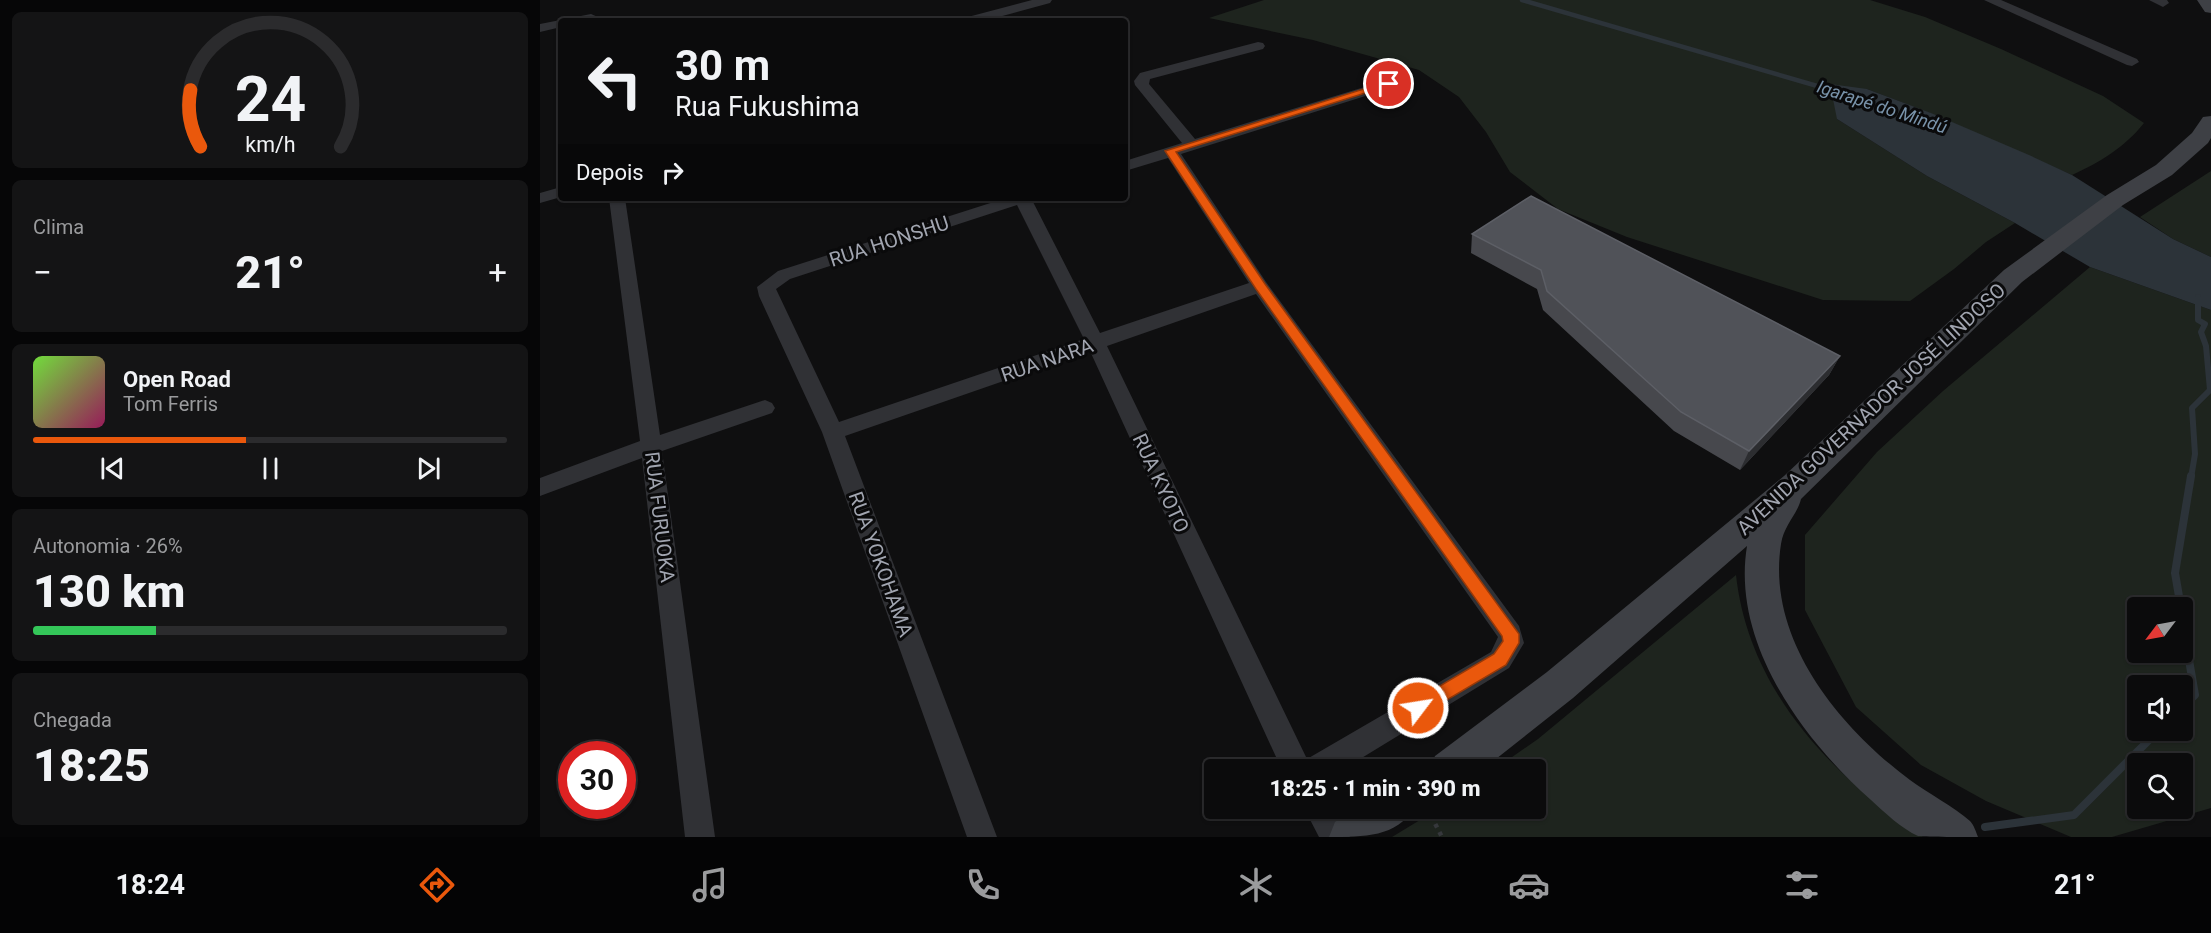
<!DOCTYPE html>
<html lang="pt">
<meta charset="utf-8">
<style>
:root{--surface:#0b0b0c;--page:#141415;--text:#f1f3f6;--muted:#9a9b9d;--line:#2b2b2d;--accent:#ea580c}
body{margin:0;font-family:Roboto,sans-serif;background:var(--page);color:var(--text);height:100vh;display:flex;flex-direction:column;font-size:22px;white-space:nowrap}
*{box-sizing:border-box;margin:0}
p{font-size:20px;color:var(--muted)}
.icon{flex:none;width:33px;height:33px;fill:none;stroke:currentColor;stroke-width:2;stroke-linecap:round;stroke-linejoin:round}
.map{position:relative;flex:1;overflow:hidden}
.sheet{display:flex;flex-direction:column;gap:12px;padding:12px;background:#060607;width:540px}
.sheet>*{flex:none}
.top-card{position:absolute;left:18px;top:18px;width:570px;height:183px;border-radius:6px;box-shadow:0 2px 4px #0004,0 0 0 2px var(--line);background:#0b0b0c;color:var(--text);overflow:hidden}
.needle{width:39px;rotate:238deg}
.tools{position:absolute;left:1587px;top:597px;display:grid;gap:12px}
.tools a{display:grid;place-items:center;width:66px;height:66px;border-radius:6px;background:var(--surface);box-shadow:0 2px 4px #0004,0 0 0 2px var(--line);font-size:30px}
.speed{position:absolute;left:18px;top:741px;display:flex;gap:12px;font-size:30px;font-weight:700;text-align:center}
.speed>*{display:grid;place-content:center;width:78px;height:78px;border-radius:50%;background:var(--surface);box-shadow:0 2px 4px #0004,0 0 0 2px var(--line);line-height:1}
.speed .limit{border:9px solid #d22;background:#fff;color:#111}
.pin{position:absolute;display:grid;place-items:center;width:51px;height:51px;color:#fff;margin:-26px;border:3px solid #fff;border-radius:50%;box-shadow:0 2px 6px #0007}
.me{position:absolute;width:66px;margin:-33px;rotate:59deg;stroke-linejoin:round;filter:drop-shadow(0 0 4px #0008)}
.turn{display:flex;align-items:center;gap:21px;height:126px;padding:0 18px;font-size:27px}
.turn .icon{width:78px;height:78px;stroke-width:2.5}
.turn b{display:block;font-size:42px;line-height:51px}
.then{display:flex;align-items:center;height:57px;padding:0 18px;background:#0003;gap:12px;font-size:22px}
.big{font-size:45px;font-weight:800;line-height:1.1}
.sheet .tile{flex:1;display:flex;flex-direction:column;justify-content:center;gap:9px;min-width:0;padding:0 21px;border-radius:9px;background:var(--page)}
.sheet .dial{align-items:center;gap:0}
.dial svg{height:156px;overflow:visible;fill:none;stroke:var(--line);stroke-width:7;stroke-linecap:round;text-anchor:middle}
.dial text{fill:var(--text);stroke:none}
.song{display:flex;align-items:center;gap:18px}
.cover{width:72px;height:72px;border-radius:9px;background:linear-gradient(135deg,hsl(100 70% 55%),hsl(330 70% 35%))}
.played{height:6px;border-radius:3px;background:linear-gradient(90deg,var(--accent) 45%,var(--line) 45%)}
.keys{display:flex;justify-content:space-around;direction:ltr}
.heat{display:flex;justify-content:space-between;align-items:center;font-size:33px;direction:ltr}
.charge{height:9px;border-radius:4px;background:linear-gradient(90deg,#34c759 26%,var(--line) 0)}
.trip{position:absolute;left:664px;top:759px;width:342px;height:60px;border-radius:6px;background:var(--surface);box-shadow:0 2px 4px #0004,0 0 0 2px var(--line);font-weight:800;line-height:60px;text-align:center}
.tab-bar{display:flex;height:96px;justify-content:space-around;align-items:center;background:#040405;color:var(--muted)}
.tab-bar .icon{width:42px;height:42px}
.tab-bar .selected{color:var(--accent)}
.tab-bar b{font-size:27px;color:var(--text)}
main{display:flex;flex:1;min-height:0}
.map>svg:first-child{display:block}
</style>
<main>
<section class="sheet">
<div class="tile dial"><svg viewBox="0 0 100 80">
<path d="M14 69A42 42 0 1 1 86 69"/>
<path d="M14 69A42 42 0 0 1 9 40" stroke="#ea580c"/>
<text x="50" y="56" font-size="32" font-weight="700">24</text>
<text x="50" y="72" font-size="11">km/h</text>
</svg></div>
<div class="tile"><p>Clima</p>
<div class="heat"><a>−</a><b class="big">21°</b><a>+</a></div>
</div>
<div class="tile">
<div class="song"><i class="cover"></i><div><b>Open Road</b><p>Tom Ferris</p></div></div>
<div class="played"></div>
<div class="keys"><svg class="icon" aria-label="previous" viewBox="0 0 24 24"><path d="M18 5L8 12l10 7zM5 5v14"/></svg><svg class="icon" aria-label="pause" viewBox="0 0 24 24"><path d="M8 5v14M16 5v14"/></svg><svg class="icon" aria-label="next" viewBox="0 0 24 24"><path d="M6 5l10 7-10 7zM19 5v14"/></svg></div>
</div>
<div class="tile"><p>Autonomia · 26%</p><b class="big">130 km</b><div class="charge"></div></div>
<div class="tile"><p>Chegada</p><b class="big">18:25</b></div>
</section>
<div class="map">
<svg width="1671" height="837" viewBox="0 0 1671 837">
<rect width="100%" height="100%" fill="#0f0f10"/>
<!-- green -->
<path fill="#1e241e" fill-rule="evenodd" d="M724 0H1330L1385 17 1461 49 1563 96 1604 123C1584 148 1560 162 1532 175L1390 113 1327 89 1297 119 1387 176 1475 223 1446 242 1414 269 1370 301 1283 300 1087 237 1018 209 970 172 946 132 919 97 879 70 773 40 669 18Z
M1671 171V257L1633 239 1600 217Z
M1550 267 1671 310V808L1572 837H1531L1446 801 1381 765 1316 707 1265 610V535L1337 452 1403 391ZM1598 608H1642V652H1598ZM1598 686H1642V730H1598ZM1598 764H1642V808H1598Z
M1196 575C1209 691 1291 775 1383 837H852L898 809 996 808V770L955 769 998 739Z"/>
<!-- water -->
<path fill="#2c3339" d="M1290 84 1327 89 1391 113 1489 155 1532 175 1633 239 1671 257V310L1550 267 1475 223 1387 176 1297 119Z"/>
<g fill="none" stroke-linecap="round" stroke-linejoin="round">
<!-- stream-far2 -->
<path stroke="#2c3339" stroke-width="4.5" d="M982 0 1298 92"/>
<!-- stream-far1 -->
<path stroke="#2c3339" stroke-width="6" d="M1651 478 1655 454 1652 408 1670 390 1666 346 1661 332 1665 324 1658 320V297"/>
<!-- stream -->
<path stroke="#2c3339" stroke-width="8" d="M1641 608 1635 573 1651 476
M1642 619 1655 695 1642 707
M1445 827 1534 815 1619 730"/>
<!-- path -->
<path stroke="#36383c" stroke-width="4.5" stroke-dasharray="4 5" stroke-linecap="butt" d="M887 808 902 837"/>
<!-- street -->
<path fill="#303135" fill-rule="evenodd" d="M492 0H512L510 3 444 21H422L424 18Z
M1444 0H1461L1597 59 1599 62 1592 66 1587 65Z
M1609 0H1627L1629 3 1623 7Z
M51 14 67 21H21V27L0 32V24Z
M718 42 723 43 725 46 723 49 610 79 609 84 655 139 844 81 849 80 856 84 854 87 641 154 726 282 979 626 984 643 969 668 802 770H742L550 351 305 436 457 837H427L282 432 219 296 217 287 238 271 466 198H491L560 333 709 283 628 158 585 171V161L642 143 595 85 594 81 600 73ZM477 205 544 339 299 422 236 289 250 279ZM716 294 958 637 951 652 767 759 567 346Z
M21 187V197L0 203V193Z
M69 198H85L120 435 225 400 232 403 235 408 232 413 122 451 175 837H145L102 458 0 496V478L100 441Z
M764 808H795L810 837H779Z"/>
<!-- secondary -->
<path fill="#3e4045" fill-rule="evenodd" d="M1657 0H1671V13L1665 12Z
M1671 116V138L1668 143 1632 175 1583 205 1482 282 1261 499C1257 515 1244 525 1241 544 1226 639 1299 727 1370 780 1388 793 1414 807 1430 821 1434 825 1436 832 1438 837 1425 837 1388 837 1378 836 1362 829 1344 812 1331 800 1263 740 1191 643 1207 546L1033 698 942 770H889L895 756 1007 672 1244 476 1464 270 1567 195 1616 165 1652 133 1663 117Z
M816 808H873C858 837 823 837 789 837L795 822Z"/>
</g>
<!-- wall -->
<path fill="#47484d" d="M932 234 1300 356 1289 375 1200 470 1134 431 1003 310 997 289 931 253Z"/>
<!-- shaded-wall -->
<path fill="#2c2d30" d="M1300 356 1289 375 1200 470 1209 451Z"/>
<!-- building -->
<path fill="#505258" stroke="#5d5f66" stroke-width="1.5" d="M991 196 1300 356 1209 451 1141 412 1007 291 1001 270 932 234Z"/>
<!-- route -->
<path fill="#ea580c" stroke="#983908" stroke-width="1.5" d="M846 82 854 84 636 152 725 284 979 634V643L966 665 878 717 871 714 869 708 871 703 954 654 963 641 962 636 716 289 625 151Z"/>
<g text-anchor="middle" stroke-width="6" stroke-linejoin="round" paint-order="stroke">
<!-- far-water labels -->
<g font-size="18" font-style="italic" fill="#7993aa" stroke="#0a0a0b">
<text transform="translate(1342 107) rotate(18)" y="6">Igarapé do Mindú</text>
</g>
<!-- street labels -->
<g font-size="20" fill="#a1a5b0" stroke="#0a0a0b">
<text transform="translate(349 241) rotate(-18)" y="7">RUA HONSHU</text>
<text transform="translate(507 360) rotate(-19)" y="7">RUA NARA</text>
<text transform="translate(1331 409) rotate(-43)" y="7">AVENIDA GOVERNADOR JOSÉ LINDOSO</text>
<text transform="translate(621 483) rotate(65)" y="7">RUA KYOTO</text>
<text transform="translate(120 517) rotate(83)" y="7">RUA FURUOKA</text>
<text transform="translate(341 564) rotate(70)" y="7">RUA YOKOHAMA</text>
</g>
</g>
</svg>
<div class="tools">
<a><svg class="needle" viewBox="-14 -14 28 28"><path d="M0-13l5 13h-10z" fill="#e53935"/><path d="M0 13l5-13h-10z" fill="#9a9b9d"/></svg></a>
<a><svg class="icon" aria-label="sound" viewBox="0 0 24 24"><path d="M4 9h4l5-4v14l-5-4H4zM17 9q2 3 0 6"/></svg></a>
<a><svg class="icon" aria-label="search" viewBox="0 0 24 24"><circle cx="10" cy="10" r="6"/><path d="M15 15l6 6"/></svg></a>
</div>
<div class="speed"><div class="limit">30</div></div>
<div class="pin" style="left:849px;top:84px;background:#d93025"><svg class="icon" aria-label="arrive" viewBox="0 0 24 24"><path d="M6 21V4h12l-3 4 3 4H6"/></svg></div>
<svg class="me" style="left:878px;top:708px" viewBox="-20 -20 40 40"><circle r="17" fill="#ea580c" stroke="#fff" stroke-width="3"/><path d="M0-11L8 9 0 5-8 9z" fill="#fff"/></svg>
<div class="trip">18:25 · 1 min · 390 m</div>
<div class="top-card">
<div class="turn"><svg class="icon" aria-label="left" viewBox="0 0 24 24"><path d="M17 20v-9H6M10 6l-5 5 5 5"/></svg><div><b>30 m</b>Rua Fukushima</div></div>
<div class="then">Depois<svg class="icon" aria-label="right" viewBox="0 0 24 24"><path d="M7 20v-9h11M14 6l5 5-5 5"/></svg></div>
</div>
</div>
</main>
<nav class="tab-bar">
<b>18:24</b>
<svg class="icon selected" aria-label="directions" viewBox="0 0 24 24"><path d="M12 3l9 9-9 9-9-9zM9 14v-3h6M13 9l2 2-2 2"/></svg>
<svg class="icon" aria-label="music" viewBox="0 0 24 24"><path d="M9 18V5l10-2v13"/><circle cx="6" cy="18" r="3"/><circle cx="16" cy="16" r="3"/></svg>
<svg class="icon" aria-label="phone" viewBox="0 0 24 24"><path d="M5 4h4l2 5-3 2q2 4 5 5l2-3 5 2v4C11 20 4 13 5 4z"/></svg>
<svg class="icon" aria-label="climate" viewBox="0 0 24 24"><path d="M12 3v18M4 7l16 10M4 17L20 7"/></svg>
<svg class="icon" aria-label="car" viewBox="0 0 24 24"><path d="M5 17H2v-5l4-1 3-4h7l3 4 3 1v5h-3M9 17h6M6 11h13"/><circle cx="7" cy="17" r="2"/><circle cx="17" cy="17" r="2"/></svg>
<svg class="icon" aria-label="filters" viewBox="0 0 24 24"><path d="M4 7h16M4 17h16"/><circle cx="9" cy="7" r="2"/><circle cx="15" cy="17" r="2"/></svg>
<b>21°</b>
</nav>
